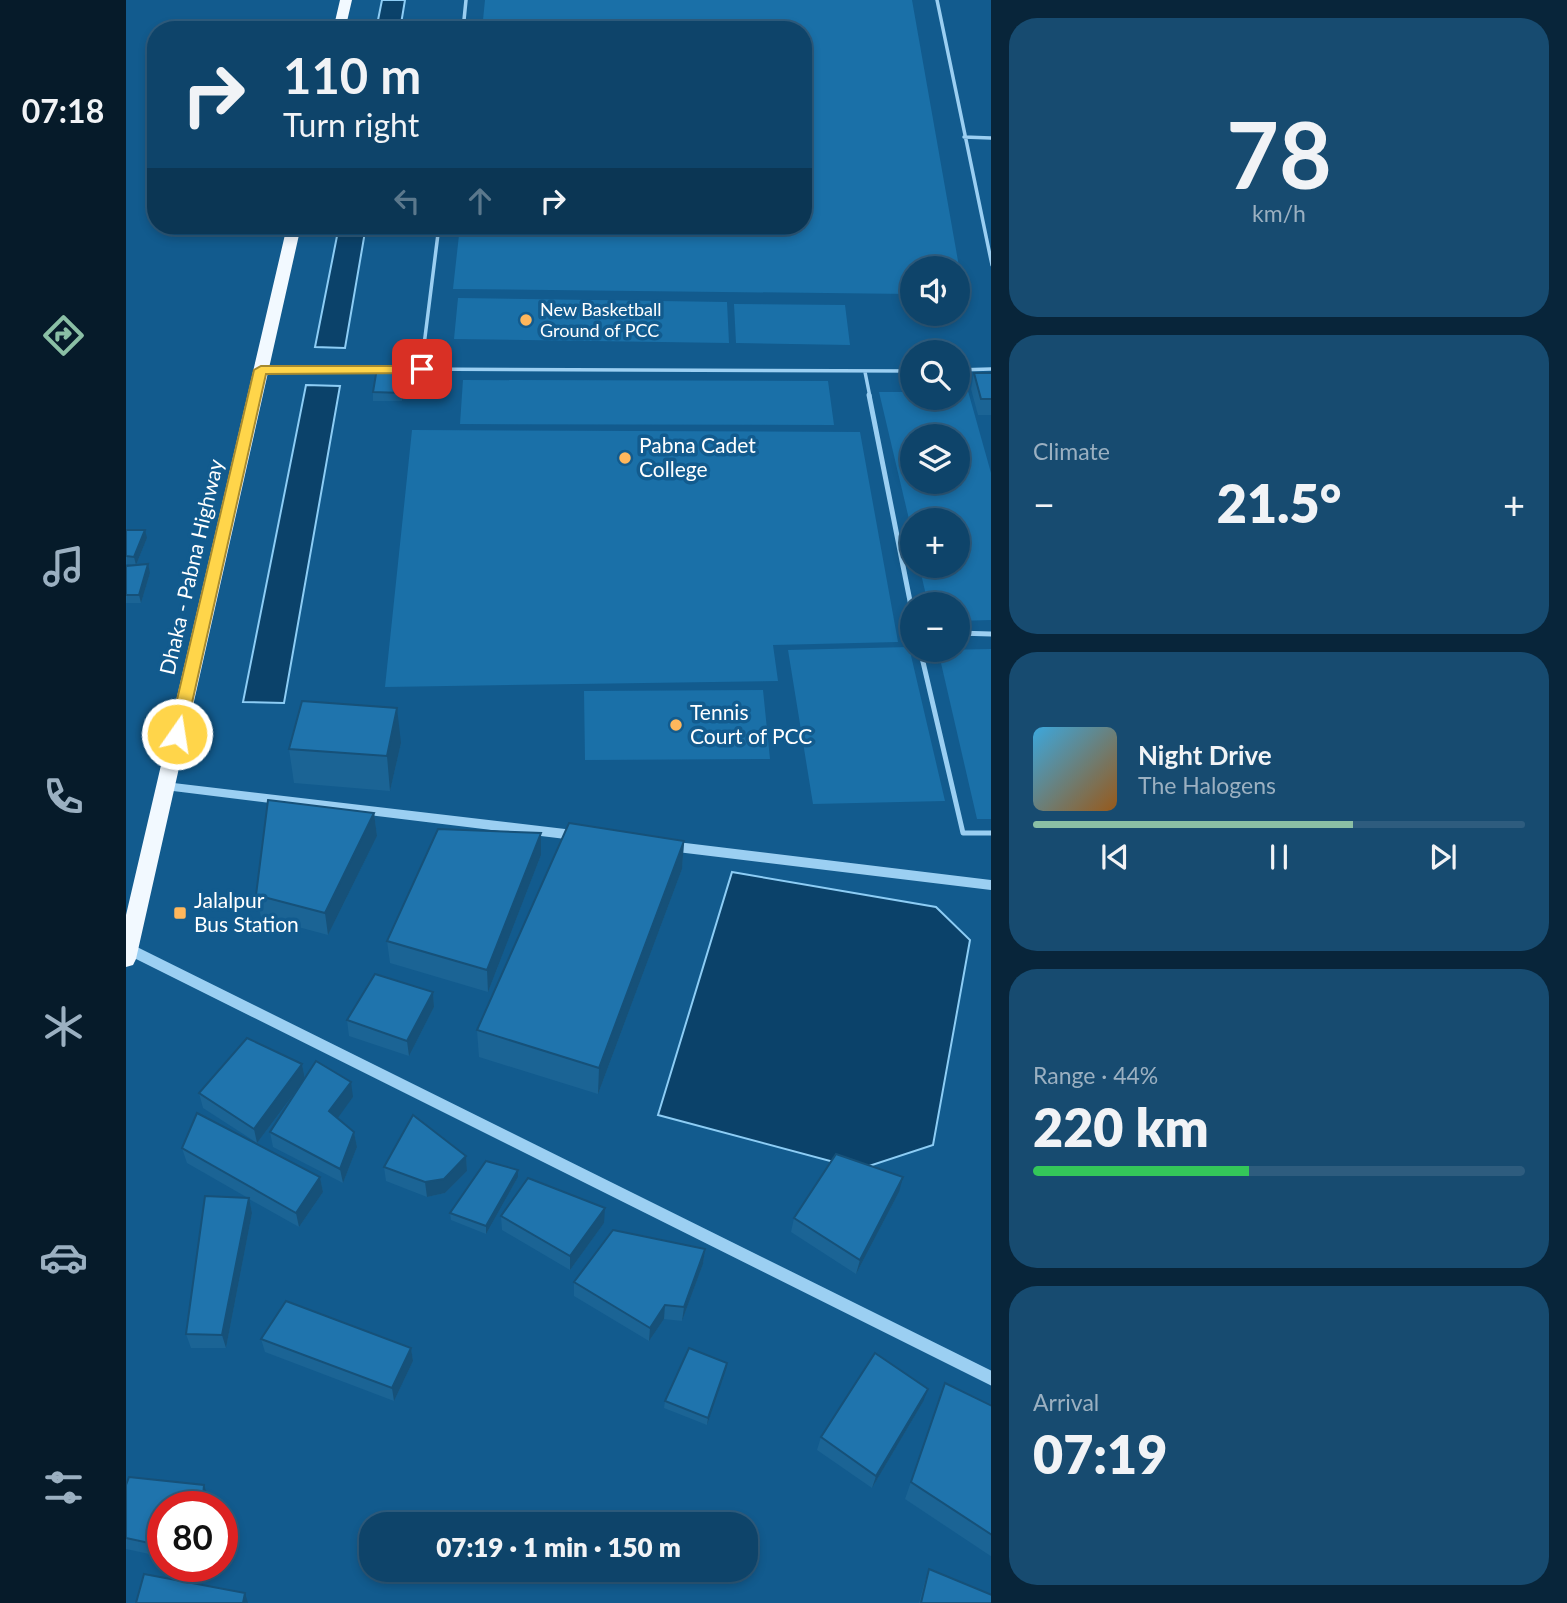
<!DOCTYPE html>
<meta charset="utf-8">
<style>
:root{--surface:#0e446a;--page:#174b70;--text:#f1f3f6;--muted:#9bb0c1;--line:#2e5c7e;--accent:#8abfa5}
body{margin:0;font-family:Lato,sans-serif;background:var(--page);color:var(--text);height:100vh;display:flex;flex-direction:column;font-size:26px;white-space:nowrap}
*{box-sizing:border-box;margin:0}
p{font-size:23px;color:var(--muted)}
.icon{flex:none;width:38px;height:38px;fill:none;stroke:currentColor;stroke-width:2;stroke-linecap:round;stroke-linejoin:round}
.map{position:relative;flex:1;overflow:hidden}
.drawer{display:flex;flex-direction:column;gap:18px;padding:18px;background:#08253a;width:576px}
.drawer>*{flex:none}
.top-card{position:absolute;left:21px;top:21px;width:665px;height:214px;border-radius:28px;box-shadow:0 4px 10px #0003,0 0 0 2px var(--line);background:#0e446a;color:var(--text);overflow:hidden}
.tools{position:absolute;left:774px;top:256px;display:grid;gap:14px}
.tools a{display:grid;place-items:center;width:70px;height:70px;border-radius:50%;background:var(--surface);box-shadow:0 4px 10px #0003,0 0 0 2px var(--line);font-size:35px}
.speed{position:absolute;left:21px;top:1491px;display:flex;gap:14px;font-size:35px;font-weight:700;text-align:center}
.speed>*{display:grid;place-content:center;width:91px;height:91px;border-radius:50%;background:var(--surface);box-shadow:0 4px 10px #0003,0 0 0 2px var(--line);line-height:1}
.speed .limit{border:10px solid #d22;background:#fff;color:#111}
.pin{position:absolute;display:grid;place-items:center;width:60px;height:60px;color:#fff;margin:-30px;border-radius:14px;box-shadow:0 4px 10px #0006}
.me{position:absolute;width:77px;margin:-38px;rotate:13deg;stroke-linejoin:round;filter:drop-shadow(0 0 5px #0008)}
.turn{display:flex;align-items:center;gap:24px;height:147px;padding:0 21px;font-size:32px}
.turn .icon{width:91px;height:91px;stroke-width:2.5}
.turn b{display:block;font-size:49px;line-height:60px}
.lanes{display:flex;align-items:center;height:66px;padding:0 21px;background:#0003;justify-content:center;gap:35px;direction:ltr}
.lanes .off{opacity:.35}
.big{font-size:52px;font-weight:800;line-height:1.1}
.drawer .widget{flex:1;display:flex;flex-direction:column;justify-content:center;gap:10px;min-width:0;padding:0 24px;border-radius:28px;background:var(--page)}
.drawer .dial{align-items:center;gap:0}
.dial b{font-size:91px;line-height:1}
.song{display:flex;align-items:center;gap:21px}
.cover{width:84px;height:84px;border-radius:10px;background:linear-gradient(135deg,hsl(200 70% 55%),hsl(30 70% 35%))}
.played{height:7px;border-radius:4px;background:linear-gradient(90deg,var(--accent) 65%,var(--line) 65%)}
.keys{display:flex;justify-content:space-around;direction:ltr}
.heat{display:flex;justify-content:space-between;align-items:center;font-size:38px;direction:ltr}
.charge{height:10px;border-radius:5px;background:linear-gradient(90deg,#34c759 44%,var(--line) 0)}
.trip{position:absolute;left:233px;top:1512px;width:399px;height:70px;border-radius:28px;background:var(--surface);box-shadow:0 4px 10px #0003,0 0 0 2px var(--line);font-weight:800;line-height:70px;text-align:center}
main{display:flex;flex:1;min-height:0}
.dock{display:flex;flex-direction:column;width:126px;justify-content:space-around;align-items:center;background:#061b2a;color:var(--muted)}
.dock .icon{width:49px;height:49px}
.dock .active{color:var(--accent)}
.dock b{font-size:32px;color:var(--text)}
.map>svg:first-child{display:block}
</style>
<main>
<nav class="dock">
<b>07:18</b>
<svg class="icon active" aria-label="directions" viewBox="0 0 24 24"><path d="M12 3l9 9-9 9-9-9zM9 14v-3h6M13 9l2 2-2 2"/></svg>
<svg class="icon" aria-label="music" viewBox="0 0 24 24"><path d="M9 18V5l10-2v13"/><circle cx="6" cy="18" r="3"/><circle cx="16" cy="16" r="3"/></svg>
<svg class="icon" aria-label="phone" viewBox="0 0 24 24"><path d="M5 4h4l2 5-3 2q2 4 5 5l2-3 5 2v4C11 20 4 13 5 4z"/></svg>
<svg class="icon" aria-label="climate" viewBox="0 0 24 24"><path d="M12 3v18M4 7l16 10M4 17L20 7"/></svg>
<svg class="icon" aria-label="car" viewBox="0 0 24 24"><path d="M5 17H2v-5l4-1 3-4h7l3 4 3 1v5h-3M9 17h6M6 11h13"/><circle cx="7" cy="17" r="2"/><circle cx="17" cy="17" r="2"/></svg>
<svg class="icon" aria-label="filters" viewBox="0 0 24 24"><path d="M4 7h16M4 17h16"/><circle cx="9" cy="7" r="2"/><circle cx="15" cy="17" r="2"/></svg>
</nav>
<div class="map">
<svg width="866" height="1603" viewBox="0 0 866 1603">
<rect width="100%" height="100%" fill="#125b8e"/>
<!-- green -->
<path fill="#1a70a8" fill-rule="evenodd" d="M359 0H786L838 295 831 294V268H786V294L327 289 334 226H677V30H356Z
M332 298 601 302 603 343 328 339Z
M608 304 719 305 724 345 610 343Z
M337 380 702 381 708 425 334 424Z
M831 391H842L865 473V620L831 621V604H802L793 565H831V520H786V532L753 392H786V397H831ZM786 436H831V481H786Z
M286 430 734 432 772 642 647 645 652 681 259 687Z
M783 647 819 801 687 804 662 650Z
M865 649V819H851L812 650Z
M637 690 644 759 459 760 458 691Z"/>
<!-- water -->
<path fill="#0b426a" stroke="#8dcdf5" stroke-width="2" d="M256 0H279L274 30H250Z
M213 226H240L219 348 189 347Z
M180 385 214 386 158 703 117 702Z
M606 872 810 907 844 940 807 1145 734 1169 532 1115Z"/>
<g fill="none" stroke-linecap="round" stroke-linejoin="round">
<!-- service-far1 -->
<path stroke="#9bcff2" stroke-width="3.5" d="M811 0 866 265
M337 30 340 0
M838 137 866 138
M274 369 786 371
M295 369 313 226
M138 370H257
M831 370 866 369
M739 372 744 397"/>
<!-- service -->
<path stroke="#9bcff2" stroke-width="5" d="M743 395 786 611
M831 633 866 634
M794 649 837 833H866"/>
<!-- tertiary -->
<path fill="#9bcff2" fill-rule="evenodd" d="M39 782 456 831 460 833 462 836 460 839 456 841 39 790 33 786Z
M543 841 866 880V890L543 851 539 849 537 846 539 843Z
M0 944 7 945 866 1371V1386L0 954Z"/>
<!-- trunk -->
<path fill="#f2f9ff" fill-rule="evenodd" d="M214 0H226L219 30H207Z
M161 226H175L10 959 7 965 0 967V915Z"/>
</g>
<!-- wall -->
<path fill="#1b6495" d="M280 369 281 377 276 401H247V392Z
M848 373H866V415H852L845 389Z
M0 530 21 538 10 565 0 564Z
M0 566 24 573 15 603H0Z
M275 743 264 791 168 783 163 749Z
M248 813 251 836 202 935 135 917 130 895Z
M415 833V855L362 992 264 963 261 941Z
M558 841 556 869 472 1094 353 1057 351 1030Z
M307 992 308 1007 283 1056 223 1036 221 1020Z
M176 1064 179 1078 227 1097 211 1118 228 1132 231 1147 217 1183 147 1147 144 1132 174 1086 131 1143 77 1108 73 1093Z
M56 1148 194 1177 197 1192 173 1227 123 1199 126 1213 100 1348H65L60 1334 122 1198 61 1163Z
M340 1156 341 1171 319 1193 301 1197 260 1181 258 1167Z
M392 1177 360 1234 325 1220 324 1213Z
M773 1192 730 1274 665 1232 668 1218Z
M375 1216 478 1223 444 1270 376 1230Z
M579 1249 577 1264 556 1321 538 1319 523 1341 448 1296V1282Z
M135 1339 285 1348 287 1361 268 1401 139 1352Z
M600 1370 581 1425 538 1408 539 1401Z
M819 1383 866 1406V1557L779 1499Z
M797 1402 746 1488 691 1450 695 1437Z
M0 1485H78L83 1498 82 1507H37V1557L0 1549Z
M803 1569 866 1603H793L799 1581Z"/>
<!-- shaded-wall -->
<path fill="#165179" d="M280 369 281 377 276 401V393Z
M19 530 21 538 10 565 8 557Z
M22 564 24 573 15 603 13 595Z
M271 708 275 743 264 791 261 756Z
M248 813 251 836 202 935 199 913Z
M415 833V855L362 992 361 970Z
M558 841 556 869 472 1094 473 1068Z
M307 992 308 1007 283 1056 281 1041Z
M176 1064 179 1079 131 1143 128 1129Z
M225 1082 227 1097 206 1126 203 1111Z
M228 1132 231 1147 217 1183 214 1169Z
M340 1156 341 1171 319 1193 301 1197 299 1182Z
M392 1170V1177L360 1234V1226Z
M194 1177 197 1192 173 1227 170 1213Z
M777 1177 773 1192 730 1274 734 1260Z
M123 1198 126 1213 100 1348 96 1335Z
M479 1208 478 1223 444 1270V1256Z
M579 1249 577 1264 556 1321 558 1307Z
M539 1305 538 1319 523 1341 524 1328Z
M285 1348 287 1361 268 1401 266 1388Z
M601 1363 600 1370 581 1425 582 1418Z
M802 1389 797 1402 746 1488 750 1476Z
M78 1485 83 1498 82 1507H76Z
M119 1593 122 1603H117Z"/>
<!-- building -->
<path fill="#1f74ad" stroke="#165179" stroke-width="2" d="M251 368 280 369 276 393 247 392Z
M848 373H866V399H855Z
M0 530H19L8 557 0 556Z
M22 564 13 595H0V566Z
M176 701 271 708 261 756 163 749Z
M142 800 248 813 199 913 130 895Z
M443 823 558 841 473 1068 351 1030Z
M312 829 415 833 361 970 261 941Z
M249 974 307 992 281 1041 221 1020Z
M121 1038 176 1064 128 1129 73 1093Z
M190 1061 225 1082 203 1111 228 1132 214 1169 144 1132Z
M71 1113 194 1177 170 1213 56 1148Z
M287 1115 340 1156 318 1179 299 1182 258 1167Z
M710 1154 777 1177 734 1260 668 1218Z
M360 1161 392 1170 360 1226 324 1213Z
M402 1178 479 1208 444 1256 375 1216Z
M79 1196 123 1198 96 1335 60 1334Z
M487 1230 579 1249 558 1307 539 1305 524 1328 448 1282Z
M160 1301 285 1348 266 1388 135 1339Z
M563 1348 601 1363 582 1418 539 1401Z
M749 1353 802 1389 750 1476 695 1437Z
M819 1383 866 1406V1535L785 1482Z
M3 1477 78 1485 76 1507H37V1546L0 1538V1485Z
M803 1569 866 1595V1603H795Z
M18 1574 119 1593 117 1603H10Z"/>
<!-- route -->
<path fill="#ffd54a" stroke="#a68a30" stroke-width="2" d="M135 366H296L302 369 296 373 140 374 59 734 51 739 43 734 128 370Z"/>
<!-- markers -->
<g fill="#ffb75c" stroke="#125b8e" stroke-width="2.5">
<circle cx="400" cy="320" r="7"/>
<circle cx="499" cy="458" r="7"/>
<circle cx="550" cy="725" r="7"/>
<rect x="47" y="906" width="14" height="14" rx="3.5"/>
</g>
<g text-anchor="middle" stroke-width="7" stroke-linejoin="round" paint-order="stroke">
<!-- far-poi labels -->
<g font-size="18" fill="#fff" stroke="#125b8e" text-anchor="start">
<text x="414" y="316">New Basketball<tspan x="414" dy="21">Ground of PCC</tspan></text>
</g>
<!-- poi labels -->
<g font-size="21" fill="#fff" stroke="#125b8e" text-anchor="start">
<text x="513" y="453">Pabna Cadet<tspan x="513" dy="24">College</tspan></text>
<text x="564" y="720">Tennis<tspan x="564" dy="24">Court of PCC</tspan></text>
<text x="68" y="908">Jalalpur<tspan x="68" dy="24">Bus Station</tspan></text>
</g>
<!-- street labels -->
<g font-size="21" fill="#fff" stroke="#125b8e">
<text transform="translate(66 567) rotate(-77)" y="7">Dhaka - Pabna Highway</text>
</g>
</g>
</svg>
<div class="tools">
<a><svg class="icon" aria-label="sound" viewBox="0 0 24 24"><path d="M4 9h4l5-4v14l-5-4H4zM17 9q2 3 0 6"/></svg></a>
<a><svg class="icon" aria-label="search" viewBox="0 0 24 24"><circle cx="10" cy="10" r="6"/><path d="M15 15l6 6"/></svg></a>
<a><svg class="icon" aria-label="layers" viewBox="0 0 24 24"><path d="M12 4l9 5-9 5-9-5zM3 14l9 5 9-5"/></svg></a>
<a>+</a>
<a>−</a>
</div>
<div class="speed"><div class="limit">80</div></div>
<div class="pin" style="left:296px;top:369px;background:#d93025"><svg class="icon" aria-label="arrive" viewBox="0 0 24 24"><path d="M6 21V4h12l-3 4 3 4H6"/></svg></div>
<svg class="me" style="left:51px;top:734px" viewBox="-20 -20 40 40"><circle r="17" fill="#ffd54a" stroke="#fff" stroke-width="3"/><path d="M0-11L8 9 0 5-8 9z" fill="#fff"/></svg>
<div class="trip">07:19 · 1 min · 150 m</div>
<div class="top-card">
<div class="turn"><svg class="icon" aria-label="right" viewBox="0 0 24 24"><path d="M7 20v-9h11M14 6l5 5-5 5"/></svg><div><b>110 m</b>Turn right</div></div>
<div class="lanes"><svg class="icon off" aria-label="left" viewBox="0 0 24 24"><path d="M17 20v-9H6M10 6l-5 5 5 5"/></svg><svg class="icon off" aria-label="ahead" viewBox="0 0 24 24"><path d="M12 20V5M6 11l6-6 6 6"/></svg><svg class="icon" aria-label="right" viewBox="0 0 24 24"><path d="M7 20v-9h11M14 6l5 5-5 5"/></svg></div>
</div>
</div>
<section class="drawer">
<div class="widget dial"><b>78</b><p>km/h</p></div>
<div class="widget"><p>Climate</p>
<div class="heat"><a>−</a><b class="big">21.5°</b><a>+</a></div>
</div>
<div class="widget">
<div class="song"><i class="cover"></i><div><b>Night Drive</b><p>The Halogens</p></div></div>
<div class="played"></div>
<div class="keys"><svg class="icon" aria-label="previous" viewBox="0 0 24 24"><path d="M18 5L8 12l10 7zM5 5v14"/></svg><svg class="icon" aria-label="pause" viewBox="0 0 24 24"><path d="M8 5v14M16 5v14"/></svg><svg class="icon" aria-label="next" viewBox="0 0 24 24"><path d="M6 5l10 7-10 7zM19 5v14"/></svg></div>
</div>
<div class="widget"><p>Range · 44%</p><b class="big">220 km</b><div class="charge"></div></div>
<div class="widget"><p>Arrival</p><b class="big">07:19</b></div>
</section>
</main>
